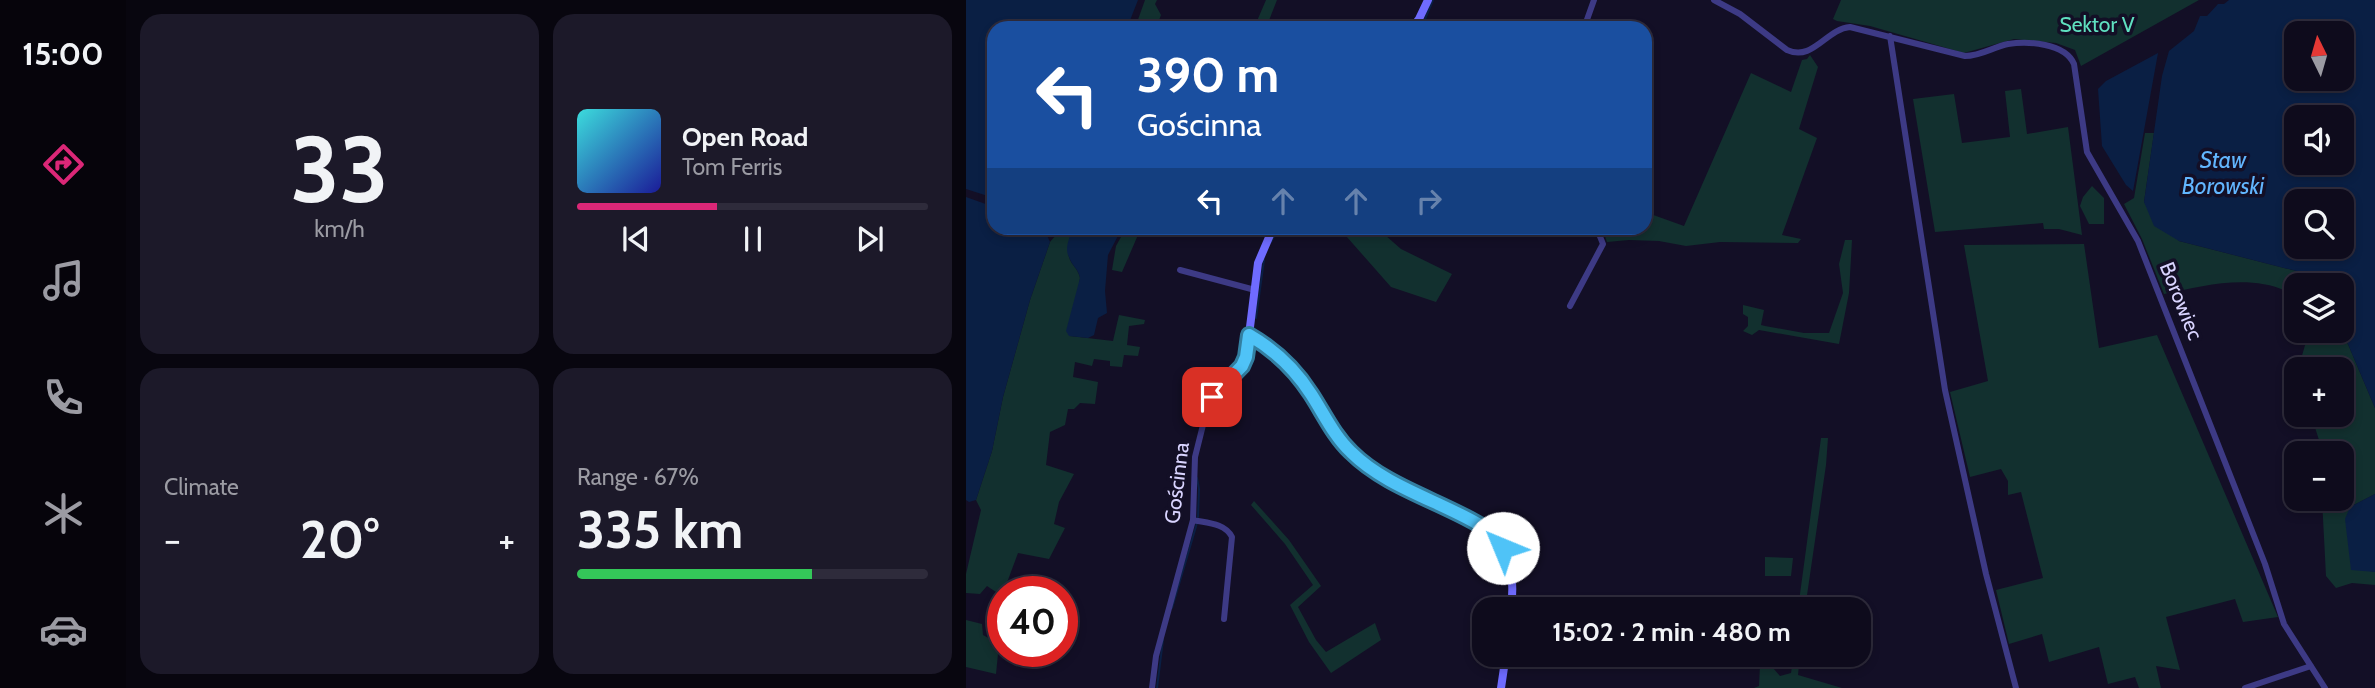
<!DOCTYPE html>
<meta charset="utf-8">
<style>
:root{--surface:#0e0b1c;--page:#1c1929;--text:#f1f3f6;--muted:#9b9ba3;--line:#2e2b3b;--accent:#db2777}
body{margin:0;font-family:Cabin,sans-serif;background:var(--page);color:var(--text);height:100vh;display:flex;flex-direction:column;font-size:26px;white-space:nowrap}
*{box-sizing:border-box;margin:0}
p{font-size:23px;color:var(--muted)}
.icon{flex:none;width:38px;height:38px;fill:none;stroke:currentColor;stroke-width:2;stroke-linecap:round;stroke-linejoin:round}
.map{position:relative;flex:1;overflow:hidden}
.drawer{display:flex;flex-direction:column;gap:14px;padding:14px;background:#08060f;width:840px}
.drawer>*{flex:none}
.top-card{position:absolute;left:21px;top:21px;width:665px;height:214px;border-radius:21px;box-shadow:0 4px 10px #0003,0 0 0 2px var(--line);background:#1a4fa0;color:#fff;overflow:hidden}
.needle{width:46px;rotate:355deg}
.fabs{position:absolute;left:1318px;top:21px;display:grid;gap:14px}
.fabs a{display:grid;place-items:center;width:70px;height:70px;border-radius:14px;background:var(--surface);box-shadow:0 4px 10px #0003,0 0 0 2px var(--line);font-size:35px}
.speed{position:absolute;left:21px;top:576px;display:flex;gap:14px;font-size:35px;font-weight:700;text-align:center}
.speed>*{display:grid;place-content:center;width:91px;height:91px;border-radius:50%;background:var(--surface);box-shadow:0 4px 10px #0003,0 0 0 2px var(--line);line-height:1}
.speed .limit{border:10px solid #d22;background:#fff;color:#111}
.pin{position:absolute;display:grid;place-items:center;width:60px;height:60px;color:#fff;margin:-30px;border-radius:14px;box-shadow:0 4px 10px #0006}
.me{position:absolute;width:77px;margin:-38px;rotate:315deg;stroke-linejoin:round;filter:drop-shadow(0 0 5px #0008)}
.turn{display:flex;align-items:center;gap:24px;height:147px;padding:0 35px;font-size:32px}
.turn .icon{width:91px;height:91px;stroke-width:2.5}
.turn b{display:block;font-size:49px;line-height:60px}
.lanes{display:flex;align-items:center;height:66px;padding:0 35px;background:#0003;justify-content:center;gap:35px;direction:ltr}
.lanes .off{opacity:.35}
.big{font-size:52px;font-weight:800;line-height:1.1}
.drawer .tile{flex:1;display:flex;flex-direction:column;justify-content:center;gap:10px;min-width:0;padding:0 24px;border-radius:21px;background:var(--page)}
.drawer .dial{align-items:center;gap:0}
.dial b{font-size:91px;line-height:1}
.song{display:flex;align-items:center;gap:21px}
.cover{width:84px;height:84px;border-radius:10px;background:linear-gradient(135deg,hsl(180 70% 55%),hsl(240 70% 35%))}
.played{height:7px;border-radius:4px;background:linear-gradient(90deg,var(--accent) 40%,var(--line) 40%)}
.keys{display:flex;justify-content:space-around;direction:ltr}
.heat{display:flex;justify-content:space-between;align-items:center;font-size:38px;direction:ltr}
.charge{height:10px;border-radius:5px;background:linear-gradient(90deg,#34c759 67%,var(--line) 0)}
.drawer .tiles{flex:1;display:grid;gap:14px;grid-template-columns:repeat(2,1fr)}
.trip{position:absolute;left:506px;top:597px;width:399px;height:70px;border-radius:21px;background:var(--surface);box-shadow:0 4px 10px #0003,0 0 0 2px var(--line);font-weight:800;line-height:70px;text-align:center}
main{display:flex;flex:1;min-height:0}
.tabs{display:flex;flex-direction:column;width:126px;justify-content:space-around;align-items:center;background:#06040b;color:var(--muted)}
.tabs .icon{width:49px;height:49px}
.tabs .on{color:var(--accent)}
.tabs b{font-size:32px;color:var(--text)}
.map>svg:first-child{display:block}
</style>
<main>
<nav class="tabs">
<b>15:00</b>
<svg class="icon on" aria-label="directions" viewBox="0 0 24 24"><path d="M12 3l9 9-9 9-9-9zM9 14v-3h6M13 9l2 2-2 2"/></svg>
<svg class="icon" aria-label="music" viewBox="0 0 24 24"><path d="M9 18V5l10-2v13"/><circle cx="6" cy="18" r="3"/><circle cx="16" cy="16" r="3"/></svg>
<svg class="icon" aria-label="phone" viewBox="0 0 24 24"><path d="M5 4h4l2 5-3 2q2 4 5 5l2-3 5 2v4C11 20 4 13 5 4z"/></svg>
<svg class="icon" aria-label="climate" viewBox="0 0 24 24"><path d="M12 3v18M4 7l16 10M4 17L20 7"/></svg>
<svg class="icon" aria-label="car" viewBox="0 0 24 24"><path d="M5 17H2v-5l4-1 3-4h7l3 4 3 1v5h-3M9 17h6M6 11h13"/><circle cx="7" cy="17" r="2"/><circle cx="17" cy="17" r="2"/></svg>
</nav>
<section class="drawer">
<div class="tiles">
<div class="tile dial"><b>33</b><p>km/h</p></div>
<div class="tile">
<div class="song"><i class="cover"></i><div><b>Open Road</b><p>Tom Ferris</p></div></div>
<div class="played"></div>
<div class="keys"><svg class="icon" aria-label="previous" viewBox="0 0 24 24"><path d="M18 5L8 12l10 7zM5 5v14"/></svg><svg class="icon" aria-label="pause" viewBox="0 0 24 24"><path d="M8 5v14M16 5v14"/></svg><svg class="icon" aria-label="next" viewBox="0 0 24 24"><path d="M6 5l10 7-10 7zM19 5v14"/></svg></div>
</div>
<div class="tile"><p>Climate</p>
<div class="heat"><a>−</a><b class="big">20°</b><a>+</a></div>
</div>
<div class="tile"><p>Range · 67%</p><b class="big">335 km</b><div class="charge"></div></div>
</div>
</section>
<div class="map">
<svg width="1409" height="688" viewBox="0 0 1409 688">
<rect width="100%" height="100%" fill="#130f26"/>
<!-- green -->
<path fill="#12302f" d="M179 0H191L189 4 195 15 190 28H169Z
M300 0H311L300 28H288Z
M875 0H1233L1115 66 1109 50 1090 43 1048 39 998 53 904 26 871 21 867 19Z
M844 55 852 67 833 129 851 138 816 235 835 239 832 243 754 242 720 246 693 241 663 240 641 242 636 228H679V212L718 226 785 73 825 92 836 60 841 59Z
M1055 89 1061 134 1102 127 1116 235 1093 229H1078L1077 223 969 232 947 99 988 94 996 143 1044 137 1039 91Z
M1179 133H1188L1178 202 1213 241 1342 274 1357 285H1330V317L1320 291C1281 274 1238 286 1198 294L1176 239 1158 204 1168 198Z
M1126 186 1138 198V224H1123L1114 206 1117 197Z
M93 228H107C104 237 100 247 103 257 105 265 112 268 114 278L104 336 147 341 153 315 179 320 178 324 163 326 161 345 174 347 172 356 158 355 156 367 144 366V361L128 359 126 366 109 362 107 377 132 382 129 404 114 403 108 409H102L99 425 84 432 80 465 108 474 93 502 88 524 99 528 83 559 52 553 36 596 21 586 14 594 0 593V574L15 510 10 500 26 451 37 397 64 300 84 242 90 235Z
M160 228H175L156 272 146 270 150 246Z
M373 228H411L435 249 486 274 470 302 425 287Z
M879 240H886L883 293 873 344 793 330 786 335 777 331 782 326V317L777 314V305L798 310 795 325 799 326 838 333H863L877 293 873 264Z
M1118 244 1133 348 1191 335 1312 617 1277 622 1269 599 1200 617 1214 670 1190 666 1195 688H1173L1169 677 1142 684 1133 647 1083 662 1076 634 1043 644 1030 590 1077 578 1055 492 1042 495V481L1035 469 1004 477 984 392 1022 381 998 245Z
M1376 330 1409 408V494L1384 507 1404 571 1409 572V585L1386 583 1370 588 1360 576 1356 499H1376V453H1354L1353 440 1345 415H1376V369H1332L1340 342 1335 331Z
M855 438H862L860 465 839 609H832Z
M288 501 323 540 355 586 332 607 350 640 360 652 409 623 415 640 365 673 343 642 324 605 347 585 319 544 285 505Z
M799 557 827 558 825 576H799Z
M0 620 16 624 17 635 33 644 30 674 0 667Z
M828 654 834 655 832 675 876 688H788L793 686 794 665 807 668 814 676 825 673Z"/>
<!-- water -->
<path fill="#0a1f44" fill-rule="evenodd" d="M0 0H172L161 28H28V198L0 189Z
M1263 0H1409V408L1376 330V285H1357L1342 274 1213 241 1188 226 1178 202 1196 76 1203 51 1228 31 1234 16H1241L1252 4H1258ZM1376 33V79H1330V33ZM1330 117H1376V163H1330ZM1330 201H1376V247H1330Z
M1192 53 1167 191 1160 185 1136 146 1132 89 1140 81Z
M0 197 28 207V228H75L80 233 84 242 64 300 37 397 26 451 10 500 3 502 0 500Z
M107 228H153L155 230 142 255 139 291 141 313 132 318 128 335 122 338 103 336 100 331 114 278C112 268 106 266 103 257 98 248 104 237 107 228Z
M1409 494V572L1385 570 1379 519 1384 507Z"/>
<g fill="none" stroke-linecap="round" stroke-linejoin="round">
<!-- stream -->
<path stroke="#0a1f44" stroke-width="2" d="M453 28 459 19 467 0
M305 242 313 228
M290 318 298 260
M241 421 260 389 277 376 288 353 289 344
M231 478 233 489 232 517
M206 608 231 523
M191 688 197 640"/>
<!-- street -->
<path stroke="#3d3a85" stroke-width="6" d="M748 0 774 14 821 50C847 62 860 29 884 27L999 56C1015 56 1027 47 1042 44 1062 41 1099 43 1108 64L1121 152 1172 241 1299 564 1318 624 1359 688
M618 28 628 0
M924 36 979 390 1020 574 1050 688
M214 270 289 290
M604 306 637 244 633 234 618 228
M227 520C241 523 259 523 266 537L258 619
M186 688 190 656 227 520 229 457 240 413 249 391 276 366 280 357 283 335
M1279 688 1345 666"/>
<!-- secondary -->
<path stroke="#6f6bff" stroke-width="8" d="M446 28 453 19 462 0
M307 228 292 263 283 335C309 349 329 369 345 393 362 419 375 446 399 465 435 492 502 506 530 538 547 559 548 584 545 609
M535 688 540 654"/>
</g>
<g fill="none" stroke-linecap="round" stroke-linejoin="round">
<!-- route casing -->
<g stroke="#337fa1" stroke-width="18">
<path id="route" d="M246 397 276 366 280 357 283 335C309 350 329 369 345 394 358 414 368 436 385 452 419 486 471 500 512 524L525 533 537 548"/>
</g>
<!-- route -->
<use href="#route" stroke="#4fc3f7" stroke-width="12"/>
</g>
<g text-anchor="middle" stroke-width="7" stroke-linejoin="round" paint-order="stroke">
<!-- park labels -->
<g font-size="21" fill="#5fe0c0" stroke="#130f26">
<text x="1131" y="32">Sektor V</text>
</g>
<!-- street labels -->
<g font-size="21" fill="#d9d4ff" stroke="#130f26">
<text transform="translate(1215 301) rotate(68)" y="7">Borowiec</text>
<text transform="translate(211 483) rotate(-83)" y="7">Gościnna</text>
</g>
<!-- water labels -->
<g font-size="23" font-style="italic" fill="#62b6ff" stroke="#130f26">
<text x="1257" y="168">Staw<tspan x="1257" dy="26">Borowski</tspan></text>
</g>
</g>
</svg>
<div class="fabs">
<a><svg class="needle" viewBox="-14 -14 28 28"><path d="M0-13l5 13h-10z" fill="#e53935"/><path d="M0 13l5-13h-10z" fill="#9b9ba3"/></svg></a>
<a><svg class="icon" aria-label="sound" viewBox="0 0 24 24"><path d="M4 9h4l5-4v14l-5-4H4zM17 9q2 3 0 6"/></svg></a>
<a><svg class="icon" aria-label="search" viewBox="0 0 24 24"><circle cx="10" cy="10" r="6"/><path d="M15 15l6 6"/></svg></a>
<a><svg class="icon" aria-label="layers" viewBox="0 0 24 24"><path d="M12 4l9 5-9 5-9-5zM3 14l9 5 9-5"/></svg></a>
<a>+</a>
<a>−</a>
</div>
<div class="speed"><div class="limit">40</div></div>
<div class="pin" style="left:246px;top:397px;background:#d93025"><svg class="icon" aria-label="arrive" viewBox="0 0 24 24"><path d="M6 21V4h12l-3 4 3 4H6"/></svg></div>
<svg class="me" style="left:537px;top:548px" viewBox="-20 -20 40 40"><circle r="19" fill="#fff"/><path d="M0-13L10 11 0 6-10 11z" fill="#4fc3f7"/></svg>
<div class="trip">15:02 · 2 min · 480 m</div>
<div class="top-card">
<div class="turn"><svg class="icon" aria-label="left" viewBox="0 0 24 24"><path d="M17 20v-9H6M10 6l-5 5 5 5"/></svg><div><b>390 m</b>Gościnna</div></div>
<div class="lanes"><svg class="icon" aria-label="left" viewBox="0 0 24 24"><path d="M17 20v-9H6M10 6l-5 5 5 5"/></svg><svg class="icon off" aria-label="ahead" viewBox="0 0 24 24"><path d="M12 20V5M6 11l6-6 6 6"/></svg><svg class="icon off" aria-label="ahead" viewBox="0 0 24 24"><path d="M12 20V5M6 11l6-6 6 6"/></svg><svg class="icon off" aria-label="right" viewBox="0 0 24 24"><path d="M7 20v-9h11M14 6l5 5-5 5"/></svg></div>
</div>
</div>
</main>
